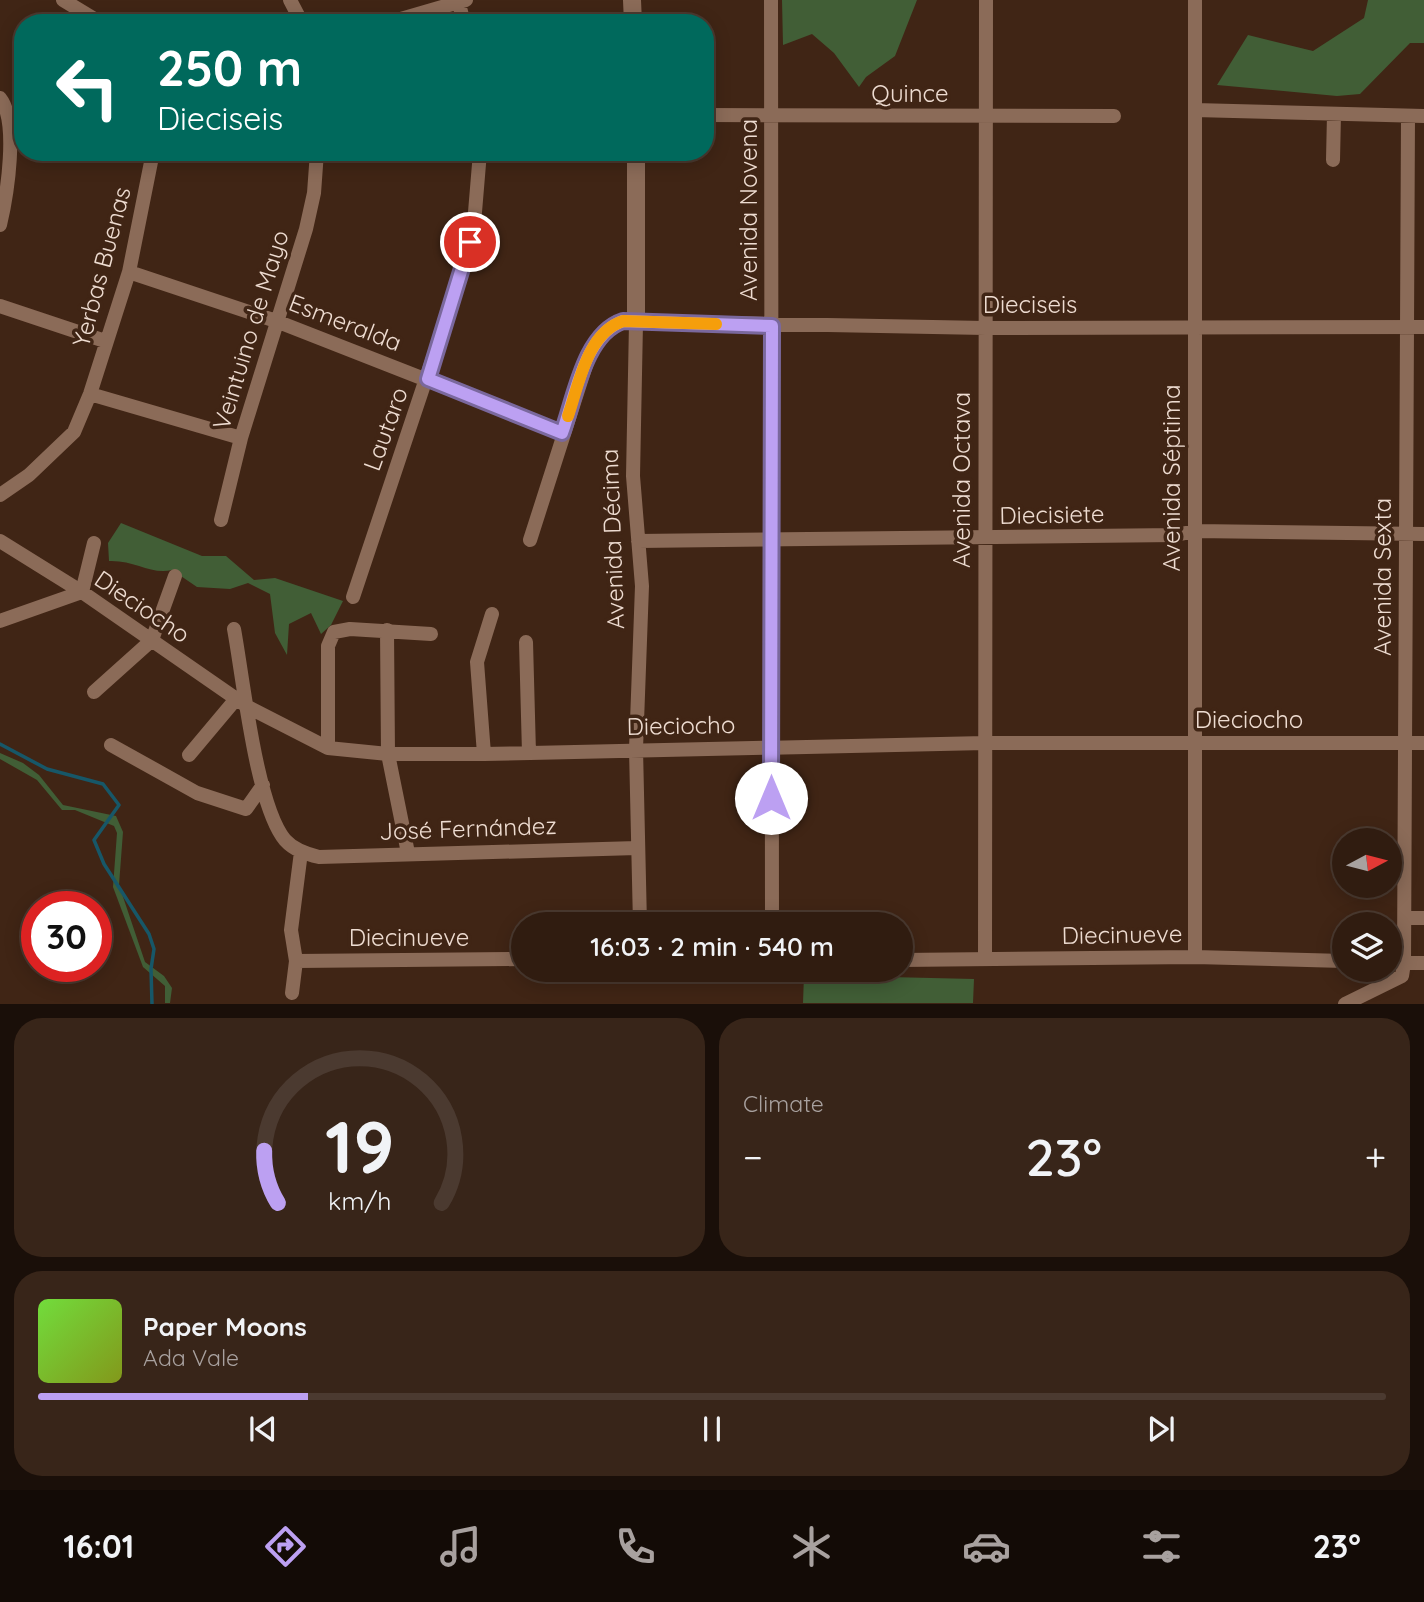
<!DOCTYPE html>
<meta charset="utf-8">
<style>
:root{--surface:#301c10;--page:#382519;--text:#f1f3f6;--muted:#a8a19f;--line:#4b3a30;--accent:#bca0f2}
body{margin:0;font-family:Quicksand,sans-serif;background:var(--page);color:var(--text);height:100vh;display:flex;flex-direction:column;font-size:26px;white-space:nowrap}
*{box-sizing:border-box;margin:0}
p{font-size:23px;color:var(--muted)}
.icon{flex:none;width:38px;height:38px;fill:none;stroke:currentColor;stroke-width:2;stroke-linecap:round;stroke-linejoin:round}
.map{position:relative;height:1004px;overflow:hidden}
.sheet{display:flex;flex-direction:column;gap:14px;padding:14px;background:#1a0f09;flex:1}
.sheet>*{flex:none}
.hud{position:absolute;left:14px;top:14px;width:700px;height:147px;border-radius:28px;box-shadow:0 4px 18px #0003,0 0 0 2px var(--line);background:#00695c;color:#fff;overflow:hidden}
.needle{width:46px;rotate:83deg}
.fabs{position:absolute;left:1332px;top:828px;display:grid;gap:14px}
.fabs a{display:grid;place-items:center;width:70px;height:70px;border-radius:50%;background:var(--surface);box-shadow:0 4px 18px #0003,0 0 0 2px var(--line);font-size:35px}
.speed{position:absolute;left:21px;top:891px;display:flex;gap:14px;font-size:35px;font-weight:700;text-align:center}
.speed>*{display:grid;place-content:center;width:91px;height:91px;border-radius:50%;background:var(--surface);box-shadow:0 4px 18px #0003,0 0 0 2px var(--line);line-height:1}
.speed .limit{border:10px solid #d22;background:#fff;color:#111}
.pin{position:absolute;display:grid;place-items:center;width:60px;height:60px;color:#fff;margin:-30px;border:4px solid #fff;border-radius:50%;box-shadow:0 2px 7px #0007}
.me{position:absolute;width:77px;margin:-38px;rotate:0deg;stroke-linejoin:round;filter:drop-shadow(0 0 5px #0008)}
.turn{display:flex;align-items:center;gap:24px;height:147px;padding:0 28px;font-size:32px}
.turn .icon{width:91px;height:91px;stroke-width:2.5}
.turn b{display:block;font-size:49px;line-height:60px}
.big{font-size:52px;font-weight:600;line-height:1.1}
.sheet .card{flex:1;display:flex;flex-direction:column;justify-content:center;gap:10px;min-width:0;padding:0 24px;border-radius:28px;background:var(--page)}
.sheet .dial{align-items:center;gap:0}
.dial svg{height:182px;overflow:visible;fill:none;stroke:var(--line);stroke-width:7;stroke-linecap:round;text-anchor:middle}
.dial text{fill:var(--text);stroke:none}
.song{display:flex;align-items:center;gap:21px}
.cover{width:84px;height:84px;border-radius:10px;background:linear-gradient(135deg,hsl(100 70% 55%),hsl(70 70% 35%))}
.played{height:7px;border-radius:4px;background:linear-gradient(90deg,var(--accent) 20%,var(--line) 20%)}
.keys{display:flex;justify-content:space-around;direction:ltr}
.heat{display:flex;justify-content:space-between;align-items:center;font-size:38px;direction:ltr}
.sheet .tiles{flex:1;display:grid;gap:14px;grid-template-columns:1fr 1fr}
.card:last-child{grid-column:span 2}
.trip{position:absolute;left:511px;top:912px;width:402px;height:70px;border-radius:35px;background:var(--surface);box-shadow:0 4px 18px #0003,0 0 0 2px var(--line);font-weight:600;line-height:70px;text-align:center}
.tab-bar{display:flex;height:112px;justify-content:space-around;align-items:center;background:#130b06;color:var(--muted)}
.tab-bar .icon{width:49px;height:49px}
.tab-bar .selected{color:var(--accent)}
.tab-bar b{font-size:32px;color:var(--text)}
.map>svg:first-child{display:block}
</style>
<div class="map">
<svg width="1424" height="1004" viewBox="0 0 1424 1004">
<rect width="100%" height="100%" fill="#402515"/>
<!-- green -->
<path fill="#415e36" d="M782 0H917L895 56 866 77 859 87 834 53 812 34 783 45Z
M1368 0H1424V43H1410L1360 94 1337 96 1217 85 1248 35 1313 51 1364 18Z
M121 523 202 556H226L254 580 275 578 343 601 331 625 321 634 311 613 289 624 287 655 275 633 270 594 248 583 230 589 197 587 172 570C151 575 135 560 109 561L108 543Z
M0 753 23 763 39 775 63 805 116 816 123 832 119 885 145 962 164 976 172 988 170 1003H165V986L143 967 113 887 117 833 114 826 75 810H62L37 780 0 759Z
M804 975 974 979 973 1003H803Z"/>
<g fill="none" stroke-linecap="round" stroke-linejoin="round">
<!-- stream -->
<path stroke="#175768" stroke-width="3.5" d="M0 744 47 769 103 784 119 805 94 840 104 864 149 934 154 949 151 969 152 1004"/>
<!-- street -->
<path stroke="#8b6b58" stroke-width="14" d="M63 0 101 23
M290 0 302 23
M458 0 464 23
M771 0 772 924
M387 23 466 0
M0 98C19 122 7 195 0 225
M1195 110 1424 116
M705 115 1114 116
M1333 160 1334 114
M129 272 276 321 562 433
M0 306 105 341
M636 323 633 476 642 586 636 749 640 924
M90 394 241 438
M0 495 29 475 74 432 90 394 129 272 153 152
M221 520 241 438 306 229 314 193 317 152
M530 540 588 359C597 341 603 327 623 321L985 328 1424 327
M0 541 82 592 248 707 328 748 388 754H484L985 743H1424
M638 541 1176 535 1195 531 1424 534
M353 597 462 271 475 212 480 152
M0 621 82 592 94 543
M234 629C243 677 256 805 285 840 294 850 306 854 319 857L637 848
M387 630 388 754 408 853
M526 642 529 753
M94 692 152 640 175 576
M111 745 197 793 246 809 263 785
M328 748V646L334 632 350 629 431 634
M484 754 477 662 492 614
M189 755 236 699
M1405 918H1424
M1195 957V0
M985 959 986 0
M901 960 1195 957 1344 961
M296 961 523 959
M1390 963H1424
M292 993 296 961 291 930 301 852
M1345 1004 1402 976 1404 963 1408 116"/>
<!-- secondary -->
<path stroke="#8b6b58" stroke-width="18" d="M632 0 633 23
M636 152V323"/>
</g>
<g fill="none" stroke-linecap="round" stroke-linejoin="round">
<!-- route casing -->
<g stroke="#7a689d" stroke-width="18">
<path id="route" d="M470 242 428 379 562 433C575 398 584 334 623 321L772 326 771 798"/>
</g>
<!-- route -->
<use href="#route" stroke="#bca0f2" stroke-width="12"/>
<!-- slow -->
<path stroke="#f59e0b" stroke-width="12" d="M568 416C579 384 587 333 623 321L716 324"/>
</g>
<g text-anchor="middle" stroke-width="7" stroke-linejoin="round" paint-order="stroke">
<!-- street labels -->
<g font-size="24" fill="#eedcd1" stroke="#402515">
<text x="910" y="102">Quince</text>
<text transform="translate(749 210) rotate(-90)" y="8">Avenida Novena</text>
<text transform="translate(102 267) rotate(-75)" y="8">Yerbas Buenas</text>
<text x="1030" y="313">Dieciseis</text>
<text transform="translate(345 323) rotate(21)" y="8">Esmeralda</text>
<text transform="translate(251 330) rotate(-73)" y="8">Veintuino de Mayo</text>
<text transform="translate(386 429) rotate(-70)" y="8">Lautaro</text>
<text transform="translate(1172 478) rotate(-90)" y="8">Avenida Séptima</text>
<text transform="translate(962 480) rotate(-90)" y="8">Avenida Octava</text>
<text transform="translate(1052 515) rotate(-1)" y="8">Diecisiete</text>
<text transform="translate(613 539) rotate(-92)" y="8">Avenida Décima</text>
<text transform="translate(1383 577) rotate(-90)" y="8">Avenida Sexta</text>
<text transform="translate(142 607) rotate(34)" y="8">Dieciocho</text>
<text x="1249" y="728">Dieciocho</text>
<text transform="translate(681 726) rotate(-1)" y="8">Dieciocho</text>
<text transform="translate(468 829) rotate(-2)" y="8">José Fernández</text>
<text transform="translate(1122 935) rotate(-1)" y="8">Diecinueve</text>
<text x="409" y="946">Diecinueve</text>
</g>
</g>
</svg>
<div class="fabs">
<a><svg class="needle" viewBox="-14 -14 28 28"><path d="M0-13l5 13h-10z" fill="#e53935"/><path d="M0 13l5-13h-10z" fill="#a8a19f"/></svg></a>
<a><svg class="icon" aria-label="layers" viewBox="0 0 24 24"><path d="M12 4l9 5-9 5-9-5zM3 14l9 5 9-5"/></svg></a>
</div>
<div class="speed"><div class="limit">30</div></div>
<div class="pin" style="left:470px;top:242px;background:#d93025"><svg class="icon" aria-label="arrive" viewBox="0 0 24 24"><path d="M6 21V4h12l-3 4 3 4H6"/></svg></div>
<svg class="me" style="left:771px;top:798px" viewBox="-20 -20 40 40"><circle r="19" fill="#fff"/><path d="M0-13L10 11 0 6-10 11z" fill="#bca0f2"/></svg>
<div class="trip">16:03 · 2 min · 540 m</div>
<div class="hud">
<div class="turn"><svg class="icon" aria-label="left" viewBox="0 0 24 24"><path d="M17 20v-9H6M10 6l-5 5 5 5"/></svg><div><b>250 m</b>Dieciseis</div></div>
</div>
</div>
<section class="sheet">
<div class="tiles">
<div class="card dial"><svg viewBox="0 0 100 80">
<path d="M14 69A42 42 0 1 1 86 69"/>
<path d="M14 69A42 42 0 0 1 8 46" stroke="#bca0f2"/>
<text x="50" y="56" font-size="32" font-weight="700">19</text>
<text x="50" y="72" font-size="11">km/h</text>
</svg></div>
<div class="card"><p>Climate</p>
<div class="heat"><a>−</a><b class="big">23°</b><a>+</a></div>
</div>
<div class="card">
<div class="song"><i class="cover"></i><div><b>Paper Moons</b><p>Ada Vale</p></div></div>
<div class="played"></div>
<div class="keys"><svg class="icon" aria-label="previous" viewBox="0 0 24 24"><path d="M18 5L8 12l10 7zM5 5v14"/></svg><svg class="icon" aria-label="pause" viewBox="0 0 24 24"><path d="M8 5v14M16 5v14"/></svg><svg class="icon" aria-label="next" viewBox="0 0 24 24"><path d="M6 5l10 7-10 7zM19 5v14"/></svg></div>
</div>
</div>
</section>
<nav class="tab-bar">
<b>16:01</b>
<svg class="icon selected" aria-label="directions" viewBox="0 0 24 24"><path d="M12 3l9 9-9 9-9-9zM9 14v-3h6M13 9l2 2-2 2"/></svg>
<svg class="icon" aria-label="music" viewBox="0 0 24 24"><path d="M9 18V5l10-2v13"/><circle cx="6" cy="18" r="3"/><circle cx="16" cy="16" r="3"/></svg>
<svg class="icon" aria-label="phone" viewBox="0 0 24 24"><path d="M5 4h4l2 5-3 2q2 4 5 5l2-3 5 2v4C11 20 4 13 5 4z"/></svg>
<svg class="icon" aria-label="climate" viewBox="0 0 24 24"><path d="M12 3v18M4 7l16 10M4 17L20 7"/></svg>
<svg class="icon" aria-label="car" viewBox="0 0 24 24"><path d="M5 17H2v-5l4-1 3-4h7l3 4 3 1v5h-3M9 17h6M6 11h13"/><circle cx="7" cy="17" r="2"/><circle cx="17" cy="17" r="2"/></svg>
<svg class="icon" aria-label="filters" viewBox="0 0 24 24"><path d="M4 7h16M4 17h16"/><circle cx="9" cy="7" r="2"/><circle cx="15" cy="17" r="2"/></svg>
<b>23°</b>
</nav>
